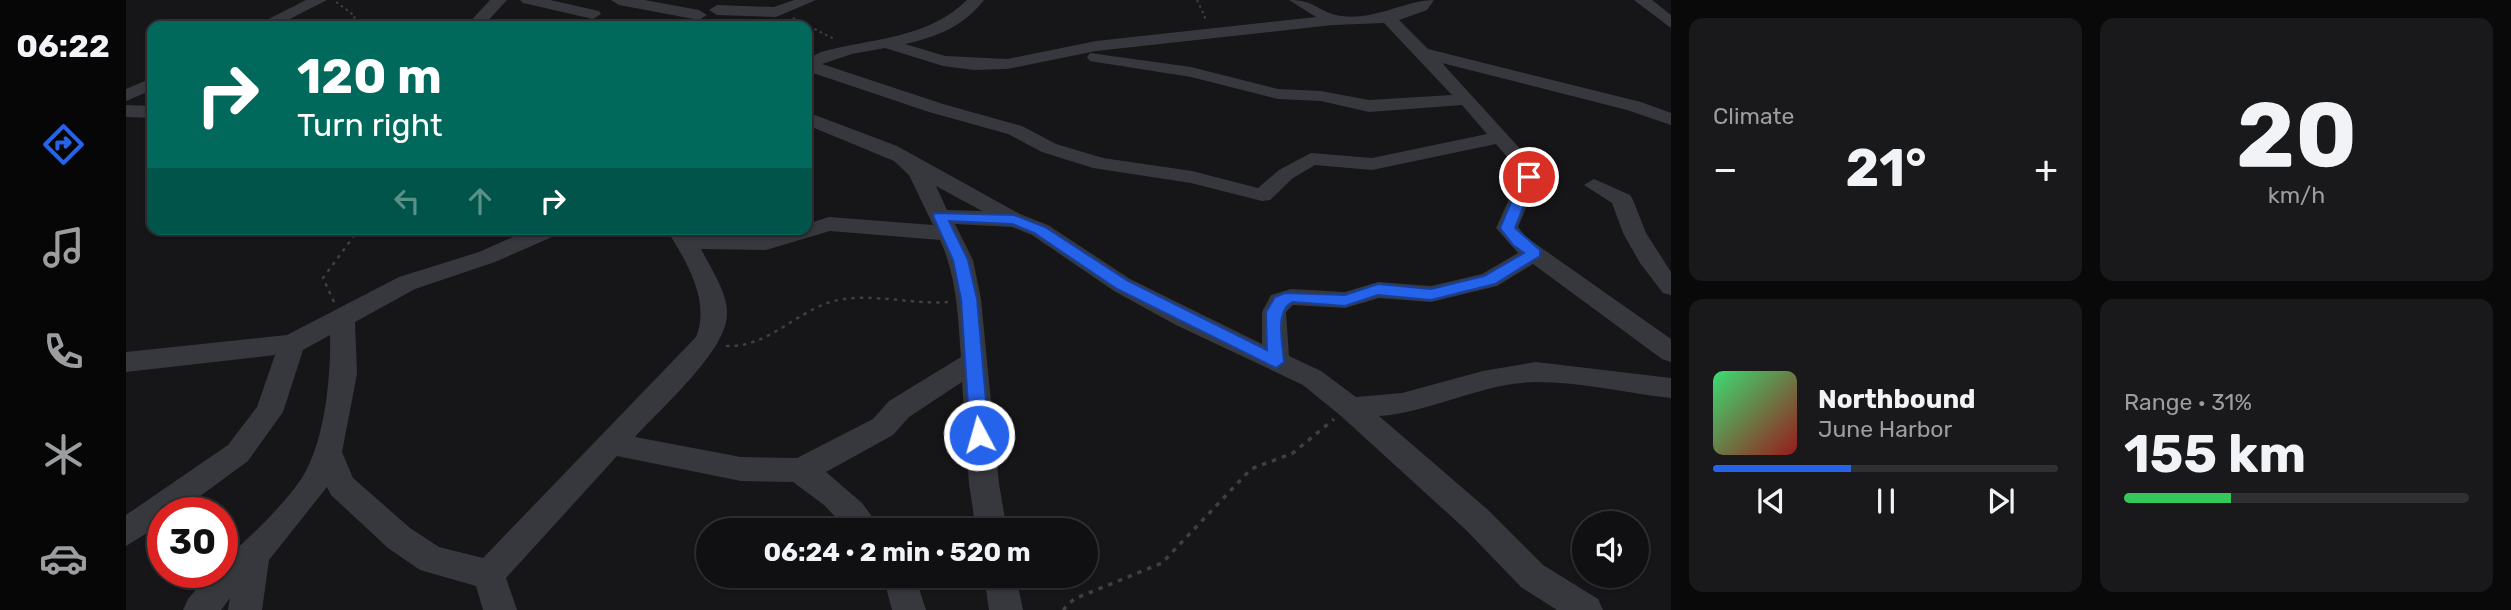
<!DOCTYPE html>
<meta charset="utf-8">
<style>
:root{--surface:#101012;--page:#19191b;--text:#f1f3f6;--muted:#9c9d9f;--line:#303032;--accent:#2563eb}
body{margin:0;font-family:Rubik,sans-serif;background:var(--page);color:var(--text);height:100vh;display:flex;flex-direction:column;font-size:26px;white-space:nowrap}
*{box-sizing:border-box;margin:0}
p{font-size:23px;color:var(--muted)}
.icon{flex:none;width:38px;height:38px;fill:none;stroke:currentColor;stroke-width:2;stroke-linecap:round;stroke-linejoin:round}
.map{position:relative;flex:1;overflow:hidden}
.sheet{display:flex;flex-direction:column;gap:18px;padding:18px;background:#09090a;width:840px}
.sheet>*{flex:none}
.hud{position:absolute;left:21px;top:21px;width:665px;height:214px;border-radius:14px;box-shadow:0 2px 5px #0004,0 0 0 2px var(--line);background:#00695c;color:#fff;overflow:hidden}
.fabs{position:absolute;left:1446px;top:511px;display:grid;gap:14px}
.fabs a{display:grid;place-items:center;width:77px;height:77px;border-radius:50%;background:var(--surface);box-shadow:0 2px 5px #0004,0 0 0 2px var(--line);font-size:35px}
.speed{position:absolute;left:21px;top:497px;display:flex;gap:14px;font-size:35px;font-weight:700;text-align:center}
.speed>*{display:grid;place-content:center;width:91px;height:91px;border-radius:50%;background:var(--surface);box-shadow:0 2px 5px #0004,0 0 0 2px var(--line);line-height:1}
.speed .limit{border:10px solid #d22;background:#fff;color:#111}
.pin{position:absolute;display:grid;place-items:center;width:60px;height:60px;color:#fff;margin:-30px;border:4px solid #fff;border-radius:50%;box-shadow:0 2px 7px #0007}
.me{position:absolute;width:77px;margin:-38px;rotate:354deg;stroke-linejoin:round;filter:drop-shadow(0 0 5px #0008)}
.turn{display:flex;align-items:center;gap:24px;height:147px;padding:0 35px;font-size:32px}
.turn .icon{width:91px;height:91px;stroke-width:2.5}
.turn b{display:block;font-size:49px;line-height:60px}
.lanes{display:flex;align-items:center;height:66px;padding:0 35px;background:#0003;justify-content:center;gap:35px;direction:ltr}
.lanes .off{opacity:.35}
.big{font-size:52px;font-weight:700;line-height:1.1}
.sheet .card{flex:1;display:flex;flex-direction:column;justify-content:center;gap:10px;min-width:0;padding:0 24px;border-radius:14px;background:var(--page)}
.sheet .dial{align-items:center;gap:0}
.dial b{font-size:91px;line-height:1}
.song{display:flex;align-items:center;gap:21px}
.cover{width:84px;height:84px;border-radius:10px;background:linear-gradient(135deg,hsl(140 70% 55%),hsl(0 70% 35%))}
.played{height:7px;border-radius:4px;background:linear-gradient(90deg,var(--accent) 40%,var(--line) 40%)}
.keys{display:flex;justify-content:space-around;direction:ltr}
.heat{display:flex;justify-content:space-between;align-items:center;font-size:38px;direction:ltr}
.charge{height:10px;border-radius:5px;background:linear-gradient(90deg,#34c759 31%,var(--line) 0)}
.sheet .tiles{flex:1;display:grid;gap:18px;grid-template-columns:repeat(2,1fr)}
.trip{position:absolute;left:570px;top:518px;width:402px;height:70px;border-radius:35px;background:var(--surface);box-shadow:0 2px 5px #0004,0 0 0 2px var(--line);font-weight:700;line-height:70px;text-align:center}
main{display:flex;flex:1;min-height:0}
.tabs{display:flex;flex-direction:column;width:126px;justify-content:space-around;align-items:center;background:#060607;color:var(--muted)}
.tabs .icon{width:49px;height:49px}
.tabs .selected{color:var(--accent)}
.tabs b{font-size:32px;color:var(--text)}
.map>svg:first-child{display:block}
</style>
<main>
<nav class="tabs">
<b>06:22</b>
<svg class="icon selected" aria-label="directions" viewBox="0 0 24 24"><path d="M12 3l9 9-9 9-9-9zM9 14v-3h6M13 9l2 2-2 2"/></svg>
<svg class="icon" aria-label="music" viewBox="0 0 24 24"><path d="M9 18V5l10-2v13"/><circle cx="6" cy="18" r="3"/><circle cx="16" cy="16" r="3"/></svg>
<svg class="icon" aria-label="phone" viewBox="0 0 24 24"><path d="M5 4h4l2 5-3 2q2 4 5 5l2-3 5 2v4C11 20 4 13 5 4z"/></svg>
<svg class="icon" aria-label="climate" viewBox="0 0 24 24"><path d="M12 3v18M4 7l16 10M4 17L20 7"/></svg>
<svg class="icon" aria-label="car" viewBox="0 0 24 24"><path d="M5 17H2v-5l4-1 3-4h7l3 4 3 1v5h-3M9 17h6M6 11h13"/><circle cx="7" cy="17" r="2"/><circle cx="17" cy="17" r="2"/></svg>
</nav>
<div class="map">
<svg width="1545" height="610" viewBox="0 0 1545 610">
<rect width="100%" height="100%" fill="#161618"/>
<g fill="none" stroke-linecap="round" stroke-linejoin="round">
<!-- path-far2 -->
<path stroke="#3d3f44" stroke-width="2" stroke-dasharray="2.5 3.5" stroke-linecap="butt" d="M1071 0 1079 17 1077 20
M210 2 229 16 225 26
M667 18 708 39"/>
<!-- path-far1 -->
<path stroke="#3d3f44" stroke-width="2.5" stroke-dasharray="3.5 5" stroke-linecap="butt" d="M208 302 197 278 233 229
M600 346C642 348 670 311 708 301 745 292 785 305 822 302"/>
<!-- path -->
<path stroke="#3d3f44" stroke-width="3.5" stroke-dasharray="4.5 6" stroke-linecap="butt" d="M937 610 948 599 1036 563 1125 469 1167 453 1208 419"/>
<!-- minor -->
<path fill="#37383d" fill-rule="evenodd" d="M180 0H201L150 26H129Z
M364 0H381L357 26H340Z
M394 0H424L473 11 475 14 467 19 397 3Z
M485 0H518L573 10 581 15 573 20 493 5Z
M668 0H690L650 17 591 15 583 10 591 5 648 7Z
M841 0H858C838 26 811 37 779 44L819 56 881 59 970 41 1190 17 1163 0C1189 0 1190 10 1210 15 1244 23 1280 0 1308 0L1301 10 1273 20 1302 49 1515 102 1545 113V125L1501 110 1316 63 1408 164 1413 177 1392 227 1400 237 1545 339V362L1536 359 1407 264 1371 286 1305 302 1253 298 1219 308 1167 305 1160 312 1163 356 1195 371 1230 397 1276 393 1357 371 1410 362 1545 378V398C1501 393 1455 382 1411 382 1357 382 1307 412 1253 416L1361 509 1417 565 1472 599 1477 610H1431L1395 587 1339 529 1215 416 1177 385 1050 325 988 291 906 235 886 227 829 224 847 260 855 299 873 484 881 530H850L843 484 836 382 783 417 767 435 700 472 736 503 756 530H722L698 505 667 482 615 481 491 456 380 578 391 610H357L350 586 294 570 262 548 205 495 201 487 143 560 136 610H102L104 598 95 610H57L62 599 85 572H96V561C121 541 160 503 177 476 199 440 205 376 204 335L177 350 157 412 122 461 51 513H37V523L0 546V515L102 445 131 407 149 355 0 372V352L161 335 273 277 353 252 405 229H436L433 234 369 262 289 289 229 322 231 374 216 452 227 478 284 528 313 547 357 558 570 337C585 301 560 260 540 229H562L566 234 573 235 627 236 681 229V224L703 217 807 225 783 175 768 161 681 125V112L771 146 894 214 922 225 1004 279 1136 344V312L1145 295 1165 289 1219 292 1252 282 1305 286 1356 274 1392 253 1370 228 1393 177 1388 165 1370 144 1246 170 1189 165 1167 178 1144 200 1136 201 1065 183 967 168 916 152 882 134 803 112 681 71V59L695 52C746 38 802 39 841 0ZM1258 23 1326 95 1243 100 1195 91 1152 89 1065 67 964 53 961 57 964 61 970 62 1065 77 1152 99 1195 101 1243 112 1336 105 1361 134 1246 158 1185 153 1153 170 1132 188 1066 171 977 158 930 144 896 126 817 104 696 64 726 54 759 48 817 66 848 70 881 69 970 51 1207 25ZM810 186 856 211 821 210ZM704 231 814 240C831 277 832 317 835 357L763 401 747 419 671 458 615 457 509 437C534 409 601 351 601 314 602 293 584 267 575 249L640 250Z
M1508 0H1526L1545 15V28Z
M26 78V90L0 101V89Z
M0 105 26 106V118L0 117Z
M1468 179 1504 195 1507 200 1520 233 1545 272V295L1537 293 1514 263 1497 233 1486 203 1458 185Z
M757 576H789L800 610H766Z
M858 576H890L897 610H863Z"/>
</g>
<!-- route -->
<path fill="#2563eb" stroke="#184099" stroke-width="2" d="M1403 173 1409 177 1389 228 1414 250V256L1369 284 1305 300 1252 295 1219 306 1167 302C1148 310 1157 345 1158 362L1150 368 991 289 908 233 886 224 823 221 842 260 851 299 863 435 853 443 844 435 835 299 827 260 807 216 809 213 888 215 919 227 1002 281 1141 350 1140 312 1149 297 1159 293 1219 295 1252 284 1305 289 1358 276 1398 253 1387 245 1374 228 1396 177Z"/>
</svg>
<div class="fabs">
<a><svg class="icon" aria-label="sound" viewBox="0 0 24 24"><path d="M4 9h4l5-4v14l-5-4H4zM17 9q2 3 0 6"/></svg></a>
</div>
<div class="speed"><div class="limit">30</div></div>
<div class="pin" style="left:1403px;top:177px;background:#d93025"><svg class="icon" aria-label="arrive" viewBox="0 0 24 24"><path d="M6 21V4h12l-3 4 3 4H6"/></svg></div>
<svg class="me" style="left:853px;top:435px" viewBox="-20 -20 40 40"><circle r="17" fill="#2563eb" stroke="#fff" stroke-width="3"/><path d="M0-11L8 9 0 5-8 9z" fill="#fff"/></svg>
<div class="trip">06:24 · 2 min · 520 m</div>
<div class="hud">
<div class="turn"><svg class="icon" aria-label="right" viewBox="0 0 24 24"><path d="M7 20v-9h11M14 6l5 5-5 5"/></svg><div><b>120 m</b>Turn right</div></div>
<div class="lanes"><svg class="icon off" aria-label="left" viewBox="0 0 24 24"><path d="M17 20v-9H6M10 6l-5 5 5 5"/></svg><svg class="icon off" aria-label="ahead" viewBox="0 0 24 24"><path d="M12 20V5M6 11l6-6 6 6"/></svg><svg class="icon" aria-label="right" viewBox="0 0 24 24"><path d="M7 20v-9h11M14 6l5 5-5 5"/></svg></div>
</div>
</div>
<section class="sheet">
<div class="tiles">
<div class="card"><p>Climate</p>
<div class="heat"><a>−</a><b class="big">21°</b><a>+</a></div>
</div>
<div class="card dial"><b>20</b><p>km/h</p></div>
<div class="card">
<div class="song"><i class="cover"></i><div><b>Northbound</b><p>June Harbor</p></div></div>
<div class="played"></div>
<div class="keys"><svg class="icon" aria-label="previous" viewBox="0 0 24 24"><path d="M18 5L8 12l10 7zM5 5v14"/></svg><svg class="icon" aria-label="pause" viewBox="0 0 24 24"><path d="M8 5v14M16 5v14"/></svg><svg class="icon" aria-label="next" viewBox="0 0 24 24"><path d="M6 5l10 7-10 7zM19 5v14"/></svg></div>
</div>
<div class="card"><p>Range · 31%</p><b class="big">155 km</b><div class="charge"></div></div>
</div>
</section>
</main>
